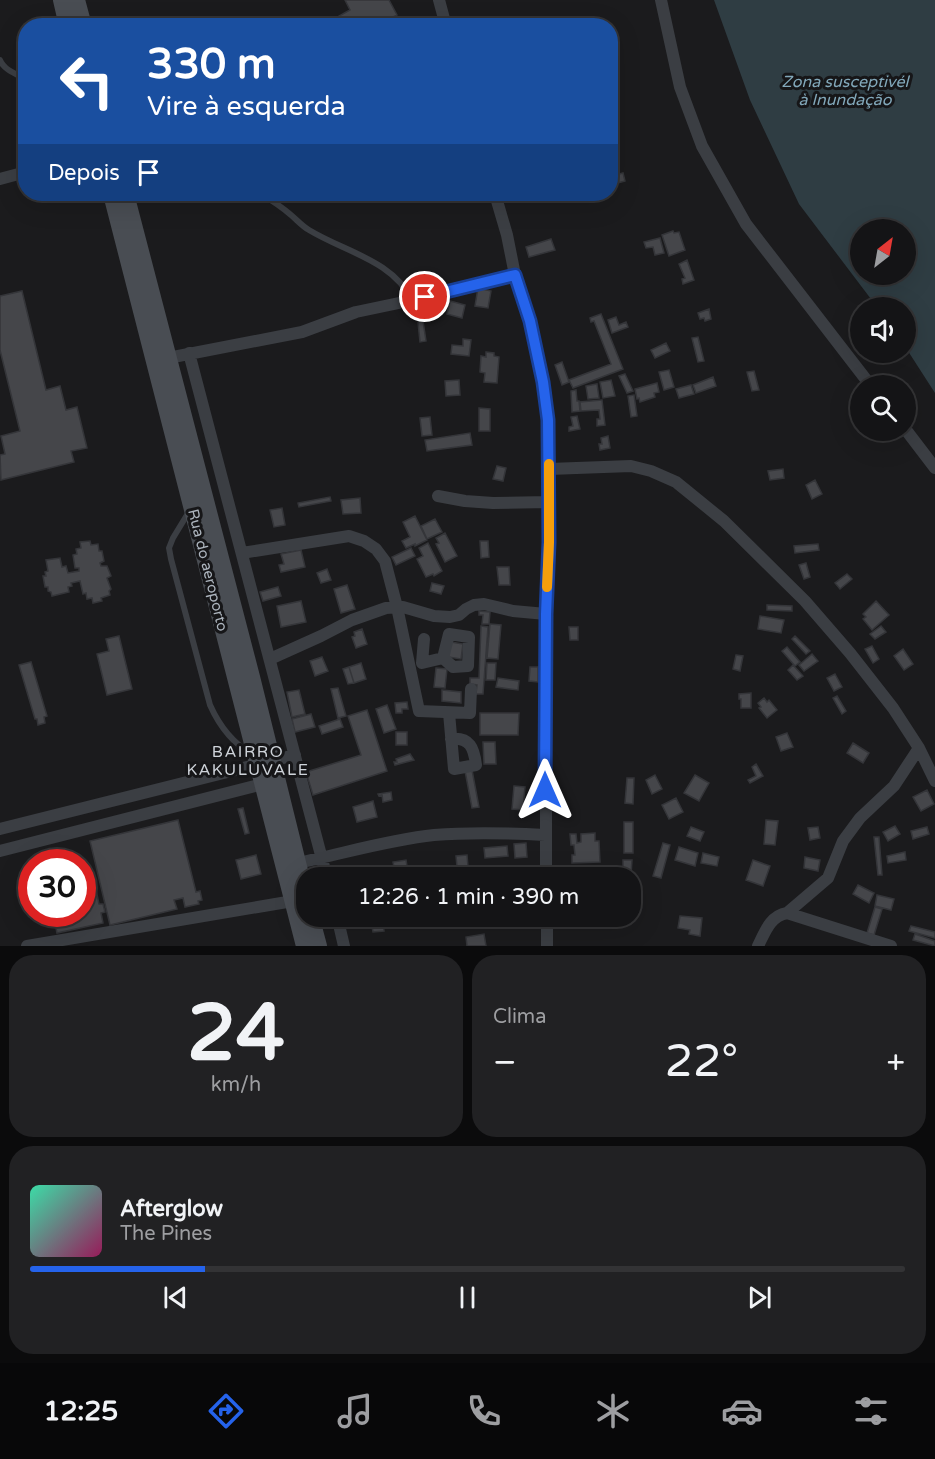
<!DOCTYPE html>
<html lang="pt">
<meta charset="utf-8">
<style>
:root{--surface:#141416;--page:#212123;--text:#f1f3f6;--muted:#9d9ea1;--line:#333335;--accent:#2563eb}
body{margin:0;font-family:"Varela Round",sans-serif;background:var(--page);color:var(--text);height:100vh;display:flex;flex-direction:column;font-size:22px;white-space:nowrap}
*{box-sizing:border-box;margin:0}
p{font-size:20px;color:var(--muted)}
.icon{flex:none;width:33px;height:33px;fill:none;stroke:currentColor;stroke-width:2;stroke-linecap:round;stroke-linejoin:round}
.map{position:relative;height:946px;overflow:hidden}
.panel{display:flex;flex-direction:column;gap:9px;padding:9px;background:#0b0b0c;flex:1}
.panel>*{flex:none}
.hud{position:absolute;left:18px;top:18px;width:600px;height:183px;border-radius:24px;box-shadow:0 6px 24px #0002,0 0 0 2px var(--line);background:#1a4fa0;color:#fff;overflow:hidden}
.needle{width:39px;rotate:31deg}
.controls{position:absolute;left:850px;top:219px;display:grid;gap:12px}
.controls a{display:grid;place-items:center;width:66px;height:66px;border-radius:50%;background:var(--surface);box-shadow:0 6px 24px #0002,0 0 0 2px var(--line);font-size:30px}
.speed{position:absolute;left:18px;top:849px;display:flex;gap:12px;font-size:30px;font-weight:700;text-align:center}
.speed>*{display:grid;place-content:center;width:78px;height:78px;border-radius:50%;background:var(--surface);box-shadow:0 6px 24px #0002,0 0 0 2px var(--line);line-height:1}
.speed .limit{border:9px solid #d22;background:#fff;color:#111}
.pin{position:absolute;display:grid;place-items:center;width:51px;height:51px;color:#fff;margin:-26px;border:3px solid #fff;border-radius:50%;box-shadow:0 2px 6px #0007}
.me{position:absolute;width:66px;margin:-33px;rotate:0deg;stroke-linejoin:round;filter:drop-shadow(0 0 4px #0008)}
.turn{display:flex;align-items:center;gap:21px;height:126px;padding:0 30px;font-size:27px}
.turn .icon{width:78px;height:78px;stroke-width:2.5}
.turn b{display:block;font-size:42px;line-height:51px}
.then{display:flex;align-items:center;height:57px;padding:0 30px;background:#0003;gap:12px;font-size:22px}
.big{font-size:45px;font-weight:600;line-height:1.1}
.panel .widget{flex:1;display:flex;flex-direction:column;justify-content:center;gap:9px;min-width:0;padding:0 21px;border-radius:24px;background:var(--page)}
.panel .dial{align-items:center;gap:0}
.dial b{font-size:78px;line-height:1}
.song{display:flex;align-items:center;gap:18px}
.cover{width:72px;height:72px;border-radius:9px;background:linear-gradient(135deg,hsl(160 70% 55%),hsl(330 70% 35%))}
.played{height:6px;border-radius:3px;background:linear-gradient(90deg,var(--accent) 20%,var(--line) 20%)}
.keys{display:flex;justify-content:space-around;direction:ltr}
.heat{display:flex;justify-content:space-between;align-items:center;font-size:33px;direction:ltr}
.panel .tiles{flex:1;display:grid;gap:9px;grid-template-columns:1fr 1fr}
.widget:last-child{grid-column:span 2}
.trip{position:absolute;left:296px;top:867px;width:345px;height:60px;border-radius:24px;background:var(--surface);box-shadow:0 6px 24px #0002,0 0 0 2px var(--line);font-weight:600;line-height:60px;text-align:center}
.tabs{display:flex;height:96px;justify-content:space-around;align-items:center;background:#080809;color:var(--muted)}
.tabs .icon{width:42px;height:42px}
.tabs .active{color:var(--accent)}
.tabs b{font-size:27px;color:var(--text)}
.map>svg:first-child{display:block}
</style>
<div class="map">
<svg width="935" height="946" viewBox="0 0 935 946">
<rect width="100%" height="100%" fill="#1b1b1d"/>
<!-- water -->
<path fill="#2f3d43" fill-rule="evenodd" d="M714 0H935V393L906 348V308L877 307 799 204 750 100ZM861 230H906V274H861Z"/>
<!-- building -->
<path fill="#45464a" stroke="#343539" stroke-width="1.5" d="M345 0H389L397 15 377 26H344L339 16 350 10Z
M623 173 625 181 614 184 612 176Z
M673 231 674 233 679 232 685 250 669 256 662 235Z
M660 238 664 253 655 255 653 247 646 248 644 242Z
M551 239 555 250 529 257 526 247Z
M687 260 694 280 683 284 682 279 685 278 679 264Z
M478 288 491 291 488 308 475 306Z
M22 291 46 390 60 386 66 410 77 407 87 448 71 451 74 462 1 480 0 455 5 454 1 436 20 431 0 350V296Z
M450 301 465 305 462 318 447 314Z
M709 309 711 319 705 321 704 318 700 319 698 313Z
M601 314 623 369 573 388 569 380 611 364 594 321 591 322 590 318Z
M616 317 619 325 626 322 628 327 612 333 608 320Z
M423 321 426 341 420 342 418 322Z
M698 337 704 361 698 362 692 338Z
M463 339 471 340 469 356 451 354 452 345 463 346Z
M666 343 670 351 655 358 651 350Z
M486 352 494 353V356L499 357 497 383 484 382 485 373 480 372 481 356 486 357Z
M562 362 569 382 562 385 555 365Z
M669 370 674 387 664 390 659 372Z
M754 371 759 390 752 391 747 372Z
M625 374 633 391 627 393 619 376Z
M713 377 716 386 696 393 693 385Z
M459 380 460 395 446 396 445 381Z
M611 380 615 396 603 398 600 382Z
M657 383 659 392 654 393 655 397 640 402 639 398 637 399 635 389Z
M597 384 599 398 588 399 586 386Z
M691 385 694 394 679 398 676 389Z
M576 390 577 401H579L580 411 572 412 571 391Z
M634 395 637 416 631 417 628 396Z
M602 400 605 425 597 426V419H600L599 410 581 411 580 402Z
M479 408 490 409V431H479Z
M577 416 580 429 569 431V427L573 426 571 417Z
M430 417 432 435 422 436 420 418Z
M470 433 472 445 427 451 425 440Z
M608 436 610 448 600 450 599 444H602L601 438Z
M497 466 506 468 503 481 493 479Z
M783 469 784 478 770 480 768 471Z
M815 480 822 494 812 499 806 485Z
M330 497 331 501 299 507 298 503Z
M360 498 361 513 343 514 341 500Z
M282 508 285 525 274 527 270 510Z
M415 516 427 540 415 546V544L406 548 402 541 410 537 403 522Z
M435 519 442 532 427 539 421 526Z
M445 533 457 556 445 562 436 544 439 543 436 538Z
M90 541 91 545 98 544 99 551H102L104 561 100 563 101 566H107L111 576 107 578 111 589 109 591 110 595 101 598 102 601 93 603 92 598 87 599 86 593 83 594 80 581 71 583 72 586 68 587 69 592 52 596 51 592 48 591V587H45L43 576H46L45 572 48 571 46 560 60 558 62 567 66 566 68 573 79 571V568H75L73 555 77 554 76 549 81 548 80 542Z
M480 541H488L489 557 481 558Z
M428 543 442 571 434 576 433 574 426 577 417 559 423 556 419 548Z
M818 544 819 550 795 553 794 546Z
M411 548 415 556 396 565 392 557Z
M301 550 305 567 281 572 279 565 284 564 281 554Z
M806 563 810 577 804 579 799 565Z
M497 567H509L510 585H499Z
M327 569 331 580 321 583 317 573Z
M847 574 852 579 840 589 835 583Z
M432 583 444 586 441 594 430 591Z
M347 585 355 609 341 613 334 589Z
M278 587 281 596 263 601 260 592Z
M301 601 306 622 281 627 277 606Z
M876 601 889 615 872 630 863 619 866 617 863 614Z
M767 605 792 606V611L767 610Z
M479 611 490 612 489 624H482L483 615H479Z
M760 616 784 620 781 633 758 629Z
M490 624 501 625 498 659 487 658Z
M481 626 488 627 483 694H476L477 685 470 684V678H479Z
M881 626 886 632 875 639 870 634Z
M569 627H578V640H570Z
M362 629 367 644 356 648 352 637 355 636 354 632Z
M119 636 132 689 107 695 97 654 109 651 106 639Z
M795 636 810 651 806 654 792 639Z
M451 642 463 644 461 659 448 657Z
M872 646 879 659 873 663 865 649Z
M787 647 800 662 795 666 782 651Z
M903 649 913 664 904 670 894 656Z
M812 654 818 661 804 671 799 665Z
M736 655 743 656 740 671 733 669Z
M322 657 328 671 315 676 310 661Z
M31 662 47 716 44 717 45 723 38 725 37 719H35L19 665Z
M361 663 366 679 354 683 349 667Z
M487 663H496L495 680H486Z
M793 665 803 676 797 680 788 670Z
M349 667 354 683 348 684 343 669Z
M530 667H538V682L529 681Z
M436 668 447 669 445 688 434 687Z
M835 674 842 687 834 691 827 678Z
M498 678 519 681 518 690 496 687Z
M338 688 346 716 338 718 331 689Z
M299 690 305 714 292 717 287 692Z
M442 690 461 692V703L442 701Z
M751 693V708H741V699H739V694Z
M837 696 846 711 842 714 833 698Z
M764 698 767 702 769 700 777 710 767 718 759 708 761 707 758 703Z
M407 702 408 709H402V713H396L395 703Z
M387 705 396 729 384 733 376 709Z
M367 710 387 771 313 795 306 772 361 755 348 716Z
M480 713H519L518 735H480Z
M311 714 315 727 295 732 292 719Z
M340 719 343 727 322 734 319 726Z
M396 732H407V745H396Z
M787 733 793 747 781 751 776 737Z
M483 742H495L496 764H484Z
M853 743 869 753 863 763 847 753Z
M410 754 414 760 395 765 394 762H397L396 759Z
M756 764 763 776 750 783 748 780 756 776 752 767Z
M472 770 479 807 472 808 465 771Z
M655 775 662 789 652 794 646 780Z
M695 775 709 783 699 801 684 793Z
M627 778H634L633 804 625 803Z
M514 786 525 787 523 810 512 809Z
M927 790 934 804 921 811 913 797Z
M391 792 392 800 383 802 382 795 379 796 378 794Z
M676 798 683 812 669 819 662 805Z
M373 801 377 817 357 822 353 807Z
M243 808 249 833 245 834 238 809Z
M178 820 196 892 200 891 202 900 198 901 199 904 185 907 183 898 174 900 177 909 110 925 90 841Z
M766 820 778 821 775 845 764 844Z
M624 822H633V853H624Z
M895 826 900 834 888 841 883 832Z
M691 827 704 832 700 841 687 836Z
M818 827 820 838 810 840 808 828Z
M927 827 929 834 913 839 911 831Z
M595 833V841H599L600 862 572 863V855H575L574 845H571L570 834H576L577 843 581 842V834Z
M874 837H879L882 875H878Z
M526 843 527 857 515 858 514 844Z
M663 843 670 845 661 878 653 876Z
M507 846 508 856 485 858 484 848Z
M679 847 698 853 695 866 675 860Z
M905 852 906 860 888 863 887 856Z
M703 853 719 857 717 866 701 863Z
M54 854 56 862H40L39 858Z
M256 855 261 874 241 879 236 860Z
M467 855 469 878H458L456 856Z
M805 857 820 860 818 871 804 868Z
M406 860 409 878H396L393 862Z
M623 860H632L631 875H623Z
M753 860 770 866 763 886 746 880Z
M375 866 377 878H365L363 868Z
M580 868 581 878H561V869Z
M858 885 874 893 869 903 853 894Z
M630 886H636V904H630Z
M96 890 99 904H103L105 912 101 913 103 923 57 933 53 914H82V893Z
M877 895 894 899 891 910 875 906Z
M875 907 882 909 874 935 867 933Z
M370 916H382L384 931 373 932Z
M460 916H476L478 924 465 926 463 917Z
M680 916 702 918 700 936 689 934 690 930 678 928Z
M911 926 935 932V938L909 931Z
M484 934 486 946H467L466 937Z
M915 934 935 941V946L913 940Z"/>
<g fill="none" stroke-linecap="round" stroke-linejoin="round">
<!-- lane -->
<path stroke="#3b3e43" stroke-width="6" d="M0 60C4 70 16 74 26 79
M261 194C271 200 282 207 291 215 297 220 302 226 309 230 345 252 392 260 412 300
M190 510 173 538 169 548 171 559 210 705C219 725 232 743 252 754"/>
<!-- street -->
<path stroke="#3b3e43" stroke-width="12" d="M439 0 446 26
M661 0 680 87 702 146 746 224 871 386
M0 179 26 172
M495 194 507 235 515 275 530 321 545 394 548 420 549 542 546 614V878
M189 353 327 878
M168 358 302 332 356 312 437 295 515 275
M906 430 935 468
M549 469 631 466 651 471 676 482 724 521 805 601 850 653 893 708 919 748 935 781
M438 496 465 501 493 503 549 502
M242 553 349 536 364 541 376 549 385 561 397 607 419 711 470 713 471 689
M449 634 469 637 468 666 453 667 443 658Z
M424 639 422 663 443 658
M270 659 321 636 352 620 386 608 403 607 434 616 450 617 459 615 466 609 474 605 484 604 513 611 546 614
M449 713 454 769 476 765C474 748 470 737 451 739
M0 829 295 755
M0 851 263 784
M297 863C342 854 387 840 434 835 471 832 508 833 545 835
M787 913 828 878 843 841 860 818 894 786 919 748
M337 916 344 946
M547 916V946
M27 946 293 901
M758 946C765 932 770 916 787 913L891 946"/>
<!-- secondary -->
<path stroke="#494d53" stroke-width="18" d="M62 0 68 26
M76 0 83 26
M112 194 305 946
M125 194 251 677 306 899
M310 916 318 946"/>
</g>
<g fill="none" stroke-linecap="round" stroke-linejoin="round">
<!-- route casing -->
<g stroke="#184099" stroke-width="15">
<path id="route" d="M425 297 515 275 530 321 543 382 548 420 549 542 546 614 545 790"/>
</g>
<!-- route -->
<use href="#route" stroke="#2563eb" stroke-width="10"/>
<!-- slow -->
<path stroke="#f59e0b" stroke-width="10" d="M547 587 549 542V464"/>
</g>
<g text-anchor="middle" stroke-width="6" stroke-linejoin="round" paint-order="stroke">
<!-- street labels -->
<g font-size="15" fill="#acb4bd" stroke="#161618">
<text transform="translate(208 570) rotate(76)" y="5">Rua do aeroporto</text>
</g>
<!-- water labels -->
<g font-size="16" font-style="italic" fill="#82a8ba" stroke="#161618">
<text x="845" y="87">Zona susceptivél<tspan x="845" dy="18">à Inundação</tspan></text>
</g>
<!-- neighbourhood labels -->
<g font-size="16" letter-spacing="1.5" fill="#ced3d9" stroke="#161618">
<text x="248" y="757">BAIRRO<tspan x="248" dy="18">KAKULUVALE</tspan></text>
</g>
</g>
</svg>
<div class="controls">
<a><svg class="needle" viewBox="-14 -14 28 28"><path d="M0-13l5 13h-10z" fill="#e53935"/><path d="M0 13l5-13h-10z" fill="#9d9ea1"/></svg></a>
<a><svg class="icon" aria-label="sound" viewBox="0 0 24 24"><path d="M4 9h4l5-4v14l-5-4H4zM17 9q2 3 0 6"/></svg></a>
<a><svg class="icon" aria-label="search" viewBox="0 0 24 24"><circle cx="10" cy="10" r="6"/><path d="M15 15l6 6"/></svg></a>
</div>
<div class="speed"><div class="limit">30</div></div>
<div class="pin" style="left:425px;top:297px;background:#d93025"><svg class="icon" aria-label="arrive" viewBox="0 0 24 24"><path d="M6 21V4h12l-3 4 3 4H6"/></svg></div>
<svg class="me" style="left:545px;top:790px" viewBox="-20 -20 40 40"><path d="M0-17L14 15 0 8-14 15z" fill="#2563eb" stroke="#fff" stroke-width="4"/></svg>
<div class="trip">12:26 · 1 min · 390 m</div>
<div class="hud">
<div class="turn"><svg class="icon" aria-label="left" viewBox="0 0 24 24"><path d="M17 20v-9H6M10 6l-5 5 5 5"/></svg><div><b>330 m</b>Vire à esquerda</div></div>
<div class="then">Depois<svg class="icon" aria-label="arrive" viewBox="0 0 24 24"><path d="M6 21V4h12l-3 4 3 4H6"/></svg></div>
</div>
</div>
<section class="panel">
<div class="tiles">
<div class="widget dial"><b>24</b><p>km/h</p></div>
<div class="widget"><p>Clima</p>
<div class="heat"><a>−</a><b class="big">22°</b><a>+</a></div>
</div>
<div class="widget">
<div class="song"><i class="cover"></i><div><b>Afterglow</b><p>The Pines</p></div></div>
<div class="played"></div>
<div class="keys"><svg class="icon" aria-label="previous" viewBox="0 0 24 24"><path d="M18 5L8 12l10 7zM5 5v14"/></svg><svg class="icon" aria-label="pause" viewBox="0 0 24 24"><path d="M8 5v14M16 5v14"/></svg><svg class="icon" aria-label="next" viewBox="0 0 24 24"><path d="M6 5l10 7-10 7zM19 5v14"/></svg></div>
</div>
</div>
</section>
<nav class="tabs">
<b>12:25</b>
<svg class="icon active" aria-label="directions" viewBox="0 0 24 24"><path d="M12 3l9 9-9 9-9-9zM9 14v-3h6M13 9l2 2-2 2"/></svg>
<svg class="icon" aria-label="music" viewBox="0 0 24 24"><path d="M9 18V5l10-2v13"/><circle cx="6" cy="18" r="3"/><circle cx="16" cy="16" r="3"/></svg>
<svg class="icon" aria-label="phone" viewBox="0 0 24 24"><path d="M5 4h4l2 5-3 2q2 4 5 5l2-3 5 2v4C11 20 4 13 5 4z"/></svg>
<svg class="icon" aria-label="climate" viewBox="0 0 24 24"><path d="M12 3v18M4 7l16 10M4 17L20 7"/></svg>
<svg class="icon" aria-label="car" viewBox="0 0 24 24"><path d="M5 17H2v-5l4-1 3-4h7l3 4 3 1v5h-3M9 17h6M6 11h13"/><circle cx="7" cy="17" r="2"/><circle cx="17" cy="17" r="2"/></svg>
<svg class="icon" aria-label="filters" viewBox="0 0 24 24"><path d="M4 7h16M4 17h16"/><circle cx="9" cy="7" r="2"/><circle cx="15" cy="17" r="2"/></svg>
</nav>
